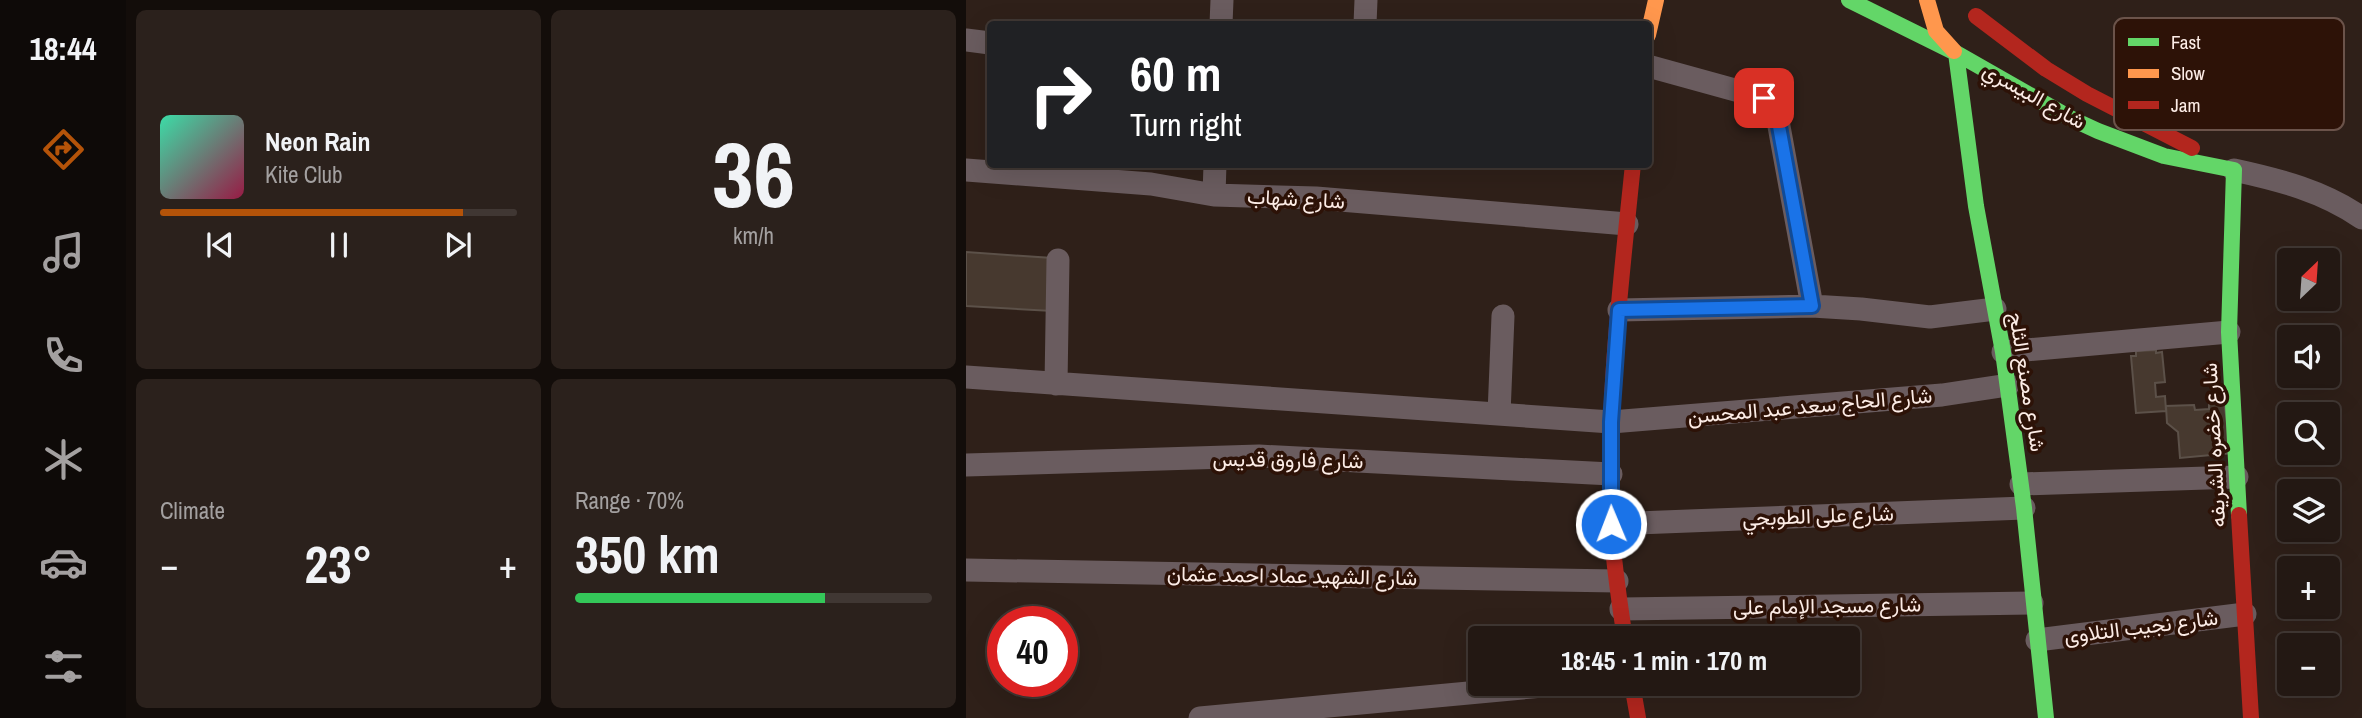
<!DOCTYPE html>
<meta charset="utf-8">
<style>
:root{--surface:#231813;--page:#2b211c;--text:#f1f3f6;--muted:#a3a0a0;--line:#403733;--accent:#b45309}
body{margin:0;font-family:"Archivo Narrow",Vazirmatn,sans-serif;background:var(--page);color:var(--text);height:100vh;display:flex;flex-direction:column;font-size:26px;white-space:nowrap}
*{box-sizing:border-box;margin:0}
p{font-size:23px;color:var(--muted)}
.icon{flex:none;width:38px;height:38px;fill:none;stroke:currentColor;stroke-width:2;stroke-linecap:round;stroke-linejoin:round}
.map{position:relative;flex:1;overflow:hidden}
.drawer{display:flex;flex-direction:column;gap:10px;padding:10px;background:#130d0a;width:840px}
.drawer>*{flex:none}
.guide{position:absolute;left:21px;top:21px;width:665px;height:147px;border-radius:7px;box-shadow:0 7px 28px #0002,0 0 0 2px var(--line);background:#202124;color:#fff;overflow:hidden}
.needle{width:46px;rotate:25deg}
.fabs{position:absolute;left:1311px;top:248px;display:grid;gap:14px}
.fabs a{display:grid;place-items:center;width:63px;height:63px;border-radius:7px;background:var(--surface);box-shadow:0 7px 28px #0002,0 0 0 2px var(--line);font-size:35px}
.speed{position:absolute;left:21px;top:606px;display:flex;gap:14px;font-size:35px;font-weight:700;text-align:center}
.speed>*{display:grid;place-content:center;width:91px;height:91px;border-radius:50%;background:var(--surface);box-shadow:0 7px 28px #0002,0 0 0 2px var(--line);line-height:1}
.speed .limit{border:10px solid #d22;background:#fff;color:#111}
.pin{position:absolute;display:grid;place-items:center;width:60px;height:60px;color:#fff;margin:-30px;border-radius:14px;box-shadow:0 4px 10px #0006}
.me{position:absolute;width:77px;margin:-38px;rotate:359deg;stroke-linejoin:round;filter:drop-shadow(0 0 5px #0008)}
.turn{display:flex;align-items:center;gap:24px;height:147px;padding:0 28px;font-size:32px}
.turn .icon{width:91px;height:91px;stroke-width:2.5}
.turn b{display:block;font-size:49px;line-height:60px}
.big{font-size:52px;font-weight:700;line-height:1.1}
.drawer .card{flex:1;display:flex;flex-direction:column;justify-content:center;gap:10px;min-width:0;padding:0 24px;border-radius:10px;background:var(--page)}
.drawer .dial{align-items:center;gap:0}
.dial b{font-size:91px;line-height:1}
.song{display:flex;align-items:center;gap:21px}
.cover{width:84px;height:84px;border-radius:10px;background:linear-gradient(135deg,hsl(160 70% 55%),hsl(340 70% 35%))}
.played{height:7px;border-radius:4px;background:linear-gradient(90deg,var(--accent) 85%,var(--line) 85%)}
.keys{display:flex;justify-content:space-around;direction:ltr}
.heat{display:flex;justify-content:space-between;align-items:center;font-size:38px;direction:ltr}
.charge{height:10px;border-radius:5px;background:linear-gradient(90deg,#34c759 70%,var(--line) 0)}
.drawer .tiles{flex:1;display:grid;gap:10px;grid-template-columns:repeat(2,1fr)}
.trip{position:absolute;left:502px;top:626px;width:392px;height:70px;border-radius:7px;background:var(--surface);box-shadow:0 7px 28px #0002,0 0 0 2px var(--line);font-weight:700;line-height:70px;text-align:center}
main{display:flex;flex:1;min-height:0}
.tab-bar{display:flex;flex-direction:column;width:126px;justify-content:space-around;align-items:center;background:#0e0a08;color:var(--muted)}
.tab-bar .icon{width:49px;height:49px}
.tab-bar .selected{color:var(--accent)}
.tab-bar b{font-size:32px;color:var(--text)}
.map>svg:first-child{display:block}
</style>
<main>
<nav class="tab-bar">
<b>18:44</b>
<svg class="icon selected" aria-label="directions" viewBox="0 0 24 24"><path d="M12 3l9 9-9 9-9-9zM9 14v-3h6M13 9l2 2-2 2"/></svg>
<svg class="icon" aria-label="music" viewBox="0 0 24 24"><path d="M9 18V5l10-2v13"/><circle cx="6" cy="18" r="3"/><circle cx="16" cy="16" r="3"/></svg>
<svg class="icon" aria-label="phone" viewBox="0 0 24 24"><path d="M5 4h4l2 5-3 2q2 4 5 5l2-3 5 2v4C11 20 4 13 5 4z"/></svg>
<svg class="icon" aria-label="climate" viewBox="0 0 24 24"><path d="M12 3v18M4 7l16 10M4 17L20 7"/></svg>
<svg class="icon" aria-label="car" viewBox="0 0 24 24"><path d="M5 17H2v-5l4-1 3-4h7l3 4 3 1v5h-3M9 17h6M6 11h13"/><circle cx="7" cy="17" r="2"/><circle cx="17" cy="17" r="2"/></svg>
<svg class="icon" aria-label="filters" viewBox="0 0 24 24"><path d="M4 7h16M4 17h16"/><circle cx="9" cy="7" r="2"/><circle cx="15" cy="17" r="2"/></svg>
</nav>
<section class="drawer">
<div class="tiles">
<div class="card">
<div class="song"><i class="cover"></i><div><b>Neon Rain</b><p>Kite Club</p></div></div>
<div class="played"></div>
<div class="keys"><svg class="icon" aria-label="previous" viewBox="0 0 24 24"><path d="M18 5L8 12l10 7zM5 5v14"/></svg><svg class="icon" aria-label="pause" viewBox="0 0 24 24"><path d="M8 5v14M16 5v14"/></svg><svg class="icon" aria-label="next" viewBox="0 0 24 24"><path d="M6 5l10 7-10 7zM19 5v14"/></svg></div>
</div>
<div class="card dial"><b>36</b><p>km/h</p></div>
<div class="card"><p>Climate</p>
<div class="heat"><a>−</a><b class="big">23°</b><a>+</a></div>
</div>
<div class="card"><p>Range · 70%</p><b class="big">350 km</b><div class="charge"></div></div>
</div>
</section>
<div class="map">
<svg width="1396" height="718" viewBox="0 0 1396 718">
<rect width="100%" height="100%" fill="#2f2019"/>
<!-- building -->
<path fill="#47392f" stroke="#5c5149" stroke-width="2" d="M0 252 86 258V311L0 306Z
M1190 350V353L1196 352 1199 382 1189 383 1190 397 1199 396 1200 411 1170 413 1165 356H1170V351Z
M1258 402 1266 453 1214 458 1212 432 1201 423 1200 406 1228 405 1229 410 1243 409V403Z"/>
<g fill="none" stroke-linecap="round" stroke-linejoin="round">
<!-- street -->
<path stroke="#6a5c5f" stroke-width="23" d="M255 24 256 0
M399 24 400 0
M0 40 24 43
M682 66 798 98 807 104 810 110 846 306
M0 170 185 184 248 195 350 198 661 224
M1268 170C1314 180 1357 191 1396 218
M248 195 249 164
M653 310 846 306 895 309 964 317 1029 309
M1037 352 1263 332
M0 377 645 422 976 395 1042 385
M90 384 92 260
M533 414 537 316
M0 465 293 456 645 474
M1055 484 1271 477
M645 524 1058 508
M0 570 651 581
M655 609 1066 603
M1071 640 1279 614
M234 718 599 684"/>
<!-- fast -->
<path stroke="#63d668" stroke-width="16" d="M883 0 990 53 1106 119 1132 131 1198 156 1268 170
M990 53 1010 206 1037 352 1058 508 1080 718
M1268 170 1263 332 1273 515"/>
<!-- slow -->
<path stroke="#ff974d" stroke-width="16" d="M961 0 970 31 988 51
M682 35 690 0"/>
<!-- jam -->
<path stroke="#b3261e" stroke-width="16" d="M1010 16 1080 69 1121 94 1226 148
M1273 515 1285 718
M659 639C653 600 647 561 645 522 640 402 655 283 667 164
M666 684 672 718"/>
</g>
<g fill="none" stroke-linecap="round" stroke-linejoin="round">
<!-- route casing -->
<g stroke="#114b97" stroke-width="18">
<path id="route" d="M645 524V422L653 310 846 306 810 110 807 104 798 98"/>
</g>
<!-- route -->
<use href="#route" stroke="#1a73e8" stroke-width="12"/>
</g>
<g text-anchor="middle" stroke-width="7" stroke-linejoin="round" paint-order="stroke">
<!-- street labels -->
<g font-size="21" fill="#fcece6" stroke="#2d1207">
<text transform="translate(1068 96) rotate(29)" y="7">شارع البيسري</text>
<text transform="translate(330 199) rotate(3)" y="7">شارع شهاب</text>
<text transform="translate(1061 382) rotate(81)" y="7">شارع مصنع الثلج</text>
<text transform="translate(844 406) rotate(-5)" y="7">شارع الحاج سعد عبد المحسن</text>
<text transform="translate(1248 445) rotate(-93)" y="7">شارع خضره الشريفه</text>
<text transform="translate(322 460) rotate(1)" y="7">شارع فاروق قديس</text>
<text transform="translate(852 516) rotate(-2)" y="7">شارع على الطوبجي</text>
<text transform="translate(326 576) rotate(1)" y="7">شارع الشهيد عماد احمد عثمان</text>
<text transform="translate(861 606) rotate(-1)" y="7">شارع مسجد الإمام على</text>
<text transform="translate(1175 627) rotate(-7)" y="7">شارع نجيب التلاوى</text>
</g>
</g>
<!-- legend -->
<rect x="1148" y="18" width="230" height="112" rx="10" fill="#2d1207" stroke="#6b534a" stroke-width="2"/>
<rect x="1162" y="38" width="31" height="8" fill="#63d668"/>
<rect x="1162" y="69" width="31" height="9" fill="#ff974d"/>
<rect x="1162" y="101" width="31" height="8" fill="#b3261e"/>
<g font-size="19" fill="#fcece6">
<text x="1205" y="49">Fast</text>
<text x="1205" y="80">Slow</text>
<text x="1205" y="112">Jam</text>
</g>
</svg>
<div class="fabs">
<a><svg class="needle" viewBox="-14 -14 28 28"><path d="M0-13l5 13h-10z" fill="#e53935"/><path d="M0 13l5-13h-10z" fill="#a3a0a0"/></svg></a>
<a><svg class="icon" aria-label="sound" viewBox="0 0 24 24"><path d="M4 9h4l5-4v14l-5-4H4zM17 9q2 3 0 6"/></svg></a>
<a><svg class="icon" aria-label="search" viewBox="0 0 24 24"><circle cx="10" cy="10" r="6"/><path d="M15 15l6 6"/></svg></a>
<a><svg class="icon" aria-label="layers" viewBox="0 0 24 24"><path d="M12 4l9 5-9 5-9-5zM3 14l9 5 9-5"/></svg></a>
<a>+</a>
<a>−</a>
</div>
<div class="speed"><div class="limit">40</div></div>
<div class="pin" style="left:798px;top:98px;background:#d93025"><svg class="icon" aria-label="arrive" viewBox="0 0 24 24"><path d="M6 21V4h12l-3 4 3 4H6"/></svg></div>
<svg class="me" style="left:645px;top:524px" viewBox="-20 -20 40 40"><circle r="17" fill="#1a73e8" stroke="#fff" stroke-width="3"/><path d="M0-11L8 9 0 5-8 9z" fill="#fff"/></svg>
<div class="trip">18:45 · 1 min · 170 m</div>
<div class="guide">
<div class="turn"><svg class="icon" aria-label="right" viewBox="0 0 24 24"><path d="M7 20v-9h11M14 6l5 5-5 5"/></svg><div><b>60 m</b>Turn right</div></div>
</div>
</div>
</main>
